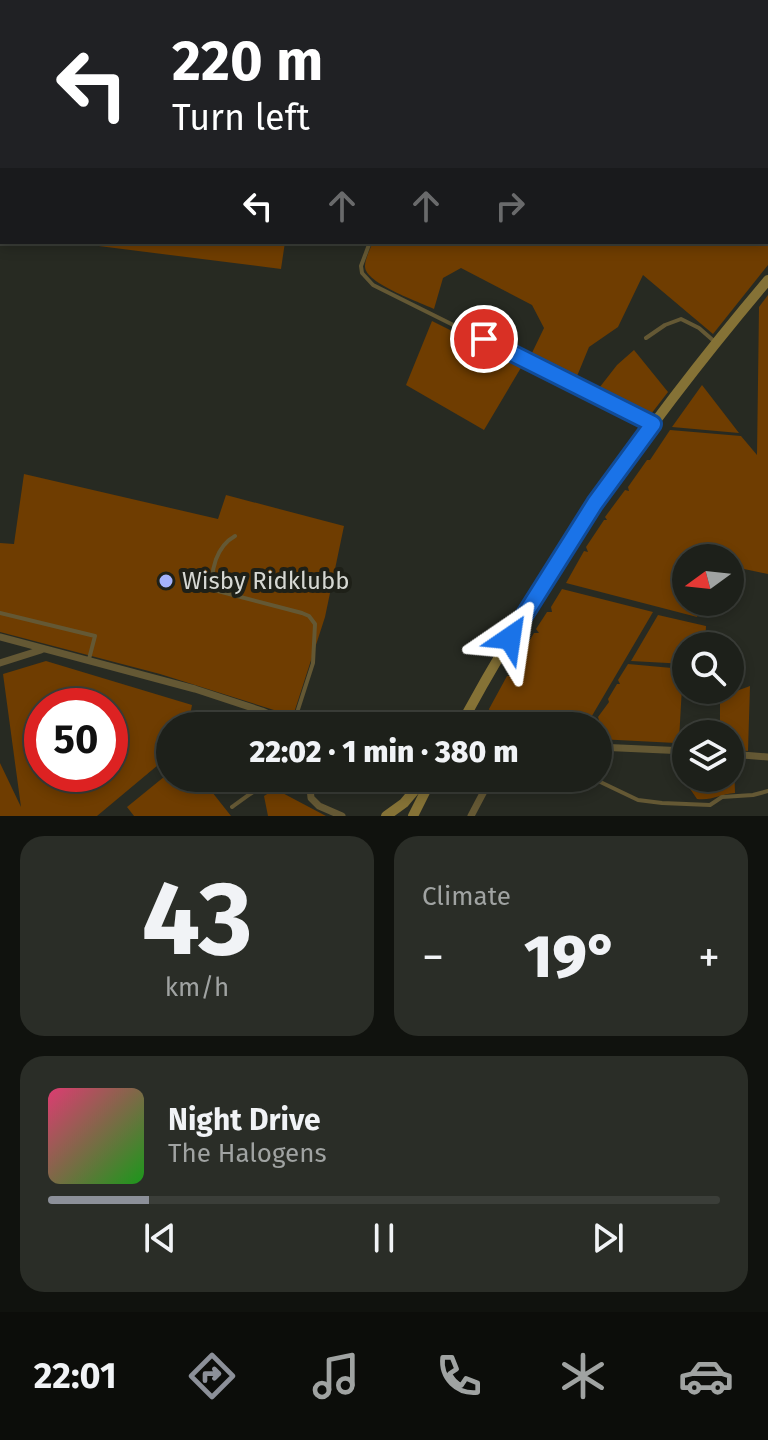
<!DOCTYPE html>
<meta charset="utf-8">
<style>
:root{--surface:#1d201a;--page:#2a2d27;--text:#f1f3f6;--muted:#a0a3a2;--line:#3b3e39;--accent:#8c9099}
body{margin:0;font-family:"Fira Sans",sans-serif;background:var(--page);color:var(--text);height:100vh;display:flex;flex-direction:column;font-size:30px;white-space:nowrap}
*{box-sizing:border-box;margin:0}
p{font-size:26px;color:var(--muted)}
.icon{flex:none;width:44px;height:44px;fill:none;stroke:currentColor;stroke-width:2;stroke-linecap:round;stroke-linejoin:round}
.map{position:relative;height:816px;overflow:hidden}
.sheet{display:flex;flex-direction:column;gap:20px;padding:20px;background:#10120e;flex:1}
.sheet>*{flex:none}
.banner{position:absolute;left:0px;top:0px;width:768px;height:244px;box-shadow:0 4px 12px #0003,0 0 0 2px var(--line);background:#202124;color:#fff;overflow:hidden}
.needle{width:52px;rotate:255deg}
.tools{position:absolute;left:672px;top:544px;display:grid;gap:16px}
.tools a{display:grid;place-items:center;width:72px;height:72px;border-radius:50%;background:var(--surface);box-shadow:0 4px 12px #0003,0 0 0 2px var(--line);font-size:40px}
.speed{position:absolute;left:24px;top:688px;display:flex;gap:16px;font-size:40px;font-weight:700;text-align:center}
.speed>*{display:grid;place-content:center;width:104px;height:104px;border-radius:50%;background:var(--surface);box-shadow:0 4px 12px #0003,0 0 0 2px var(--line);line-height:1}
.speed .limit{border:12px solid #d22;background:#fff;color:#111}
.pin{position:absolute;display:grid;place-items:center;width:68px;height:68px;color:#fff;margin:-34px;border:4px solid #fff;border-radius:50%;box-shadow:0 2px 8px #0007}
.me{position:absolute;width:88px;margin:-44px;rotate:32deg;stroke-linejoin:round;filter:drop-shadow(0 0 6px #0008)}
.turn{display:flex;align-items:center;gap:28px;height:168px;padding:0 40px;font-size:36px}
.turn .icon{width:104px;height:104px;stroke-width:2.5}
.turn b{display:block;font-size:56px;line-height:68px}
.lanes{display:flex;align-items:center;height:76px;padding:0 40px;background:#0003;justify-content:center;gap:40px;direction:ltr}
.lanes .off{opacity:.35}
.big{font-size:60px;font-weight:800;line-height:1.1}
.sheet .widget{flex:1;display:flex;flex-direction:column;justify-content:center;gap:12px;min-width:0;padding:0 28px;border-radius:24px;background:var(--page)}
.sheet .dial{align-items:center;gap:0}
.dial b{font-size:104px;line-height:1}
.song{display:flex;align-items:center;gap:24px}
.cover{width:96px;height:96px;border-radius:12px;background:linear-gradient(135deg,hsl(340 70% 55%),hsl(120 70% 35%))}
.played{height:8px;border-radius:4px;background:linear-gradient(90deg,var(--accent) 15%,var(--line) 15%)}
.keys{display:flex;justify-content:space-around;direction:ltr}
.heat{display:flex;justify-content:space-between;align-items:center;font-size:44px;direction:ltr}
.sheet .tiles{flex:1;display:grid;gap:20px;grid-template-columns:1fr 1fr}
.widget:last-child{grid-column:span 2}
.trip{position:absolute;left:156px;top:712px;width:456px;height:80px;border-radius:40px;background:var(--surface);box-shadow:0 4px 12px #0003,0 0 0 2px var(--line);font-weight:800;line-height:80px;text-align:center}
.tab-bar{display:flex;height:128px;justify-content:space-around;align-items:center;background:#0c0d0a;color:var(--muted)}
.tab-bar .icon{width:56px;height:56px}
.tab-bar .on{color:var(--accent)}
.tab-bar b{font-size:36px;color:var(--text)}
.map>svg:first-child{display:block}
</style>
<div class="map">
<svg width="768" height="816" viewBox="0 0 768 816">
<rect width="100%" height="100%" fill="#272a22"/>
<!-- green -->
<path fill="#6f3d01" fill-rule="evenodd" d="M0 0H768V265L713 334 643 275 618 327 589 347 575 381 530 357 544 328 532 305 461 268 443 278 434 309C420 302 364 283 365 266 365 259 370 249 373 242H766V2H2V234Z
M67 242H285L281 269Z
M768 295V574L730 566V558H686V602H702L697 617 566 583 584 551 588 552 586 547 604 520H607L605 517 625 490 629 491 628 487 647 460H650L670 430 741 436 757 455 759 307Z
M432 321 522 366 484 430 406 385Z
M634 350 668 392 648 418 596 392 617 365Z
M702 385 739 433 672 427Z
M24 474 218 519 226 495 344 526 325 617 293 716 160 674 0 632V543L14 544Z
M562 589 653 612 586 726H480L487 712H490L489 709 507 676H512L511 673 522 655 525 653 524 650 534 633H539L536 629 547 612H552L551 607Z
M658 615 706 626 705 646H686V664L631 661Z
M46 661 192 705 188 726H170V755L97 816H0V763L21 807 3 674ZM42 706H110V774H42Z
M628 664 683 669 679 740 676 743 598 739V726H592L596 720H599L598 717 609 702 608 699 617 684H620L618 680Z
M750 686 748 751 730 750V734H720V697Z
M685 756 686 778H730V760L734 761 735 793C720 794 712 801 697 799L684 780Z
M170 772V778H201L231 816H134L127 807Z
M275 789 326 816H327H268L264 796Z"/>
<g fill="none" stroke-linecap="round" stroke-linejoin="round">
<!-- service -->
<path stroke="#645834" stroke-width="4" d="M370 242 361 266 362 273 373 285 650 423
M646 338 665 325 681 319 699 328 715 342
M235 536C217 546 209 571 214 590L302 613 309 616 315 624 313 663 293 725
M0 613 95 636 89 659
M592 778 638 800 662 803 710 805 722 797 753 795 768 791
M232 807C244 799 261 783 275 784 289 785 294 791 308 786"/>
<!-- minor -->
<path stroke="#645834" stroke-width="7" d="M0 637 195 689 262 711 295 726
M0 663 41 650
M598 747 686 751
M730 754 768 757
M309 778 311 798 319 806 342 816
M471 816 491 778"/>
<!-- secondary -->
<path stroke="#857236" stroke-width="10" d="M460 726C546 567 651 418 768 280
M386 816 404 803 425 778
M413 816 432 778"/>
</g>
<g fill="none" stroke-linecap="round" stroke-linejoin="round">
<!-- route casing -->
<g stroke="#114b97" stroke-width="20">
<path id="route" d="M484 339 653 424 595 503 510 638"/>
</g>
<!-- route -->
<use href="#route" stroke="#1a73e8" stroke-width="14"/>
</g>
<!-- markers -->
<circle fill="#a4b2fc" stroke="#1e2018" stroke-width="3" cx="166" cy="581" r="8"/>
<g text-anchor="middle" stroke-width="8" stroke-linejoin="round" paint-order="stroke">
<!-- poi labels -->
<g font-size="24" fill="#d6d8d3" stroke="#1e2018" text-anchor="start">
<text x="182" y="589">Wisby Ridklubb</text>
</g>
</g>
</svg>
<div class="tools">
<a><svg class="needle" viewBox="-14 -14 28 28"><path d="M0-13l5 13h-10z" fill="#e53935"/><path d="M0 13l5-13h-10z" fill="#a0a3a2"/></svg></a>
<a><svg class="icon" aria-label="search" viewBox="0 0 24 24"><circle cx="10" cy="10" r="6"/><path d="M15 15l6 6"/></svg></a>
<a><svg class="icon" aria-label="layers" viewBox="0 0 24 24"><path d="M12 4l9 5-9 5-9-5zM3 14l9 5 9-5"/></svg></a>
</div>
<div class="speed"><div class="limit">50</div></div>
<div class="pin" style="left:484px;top:339px;background:#d93025"><svg class="icon" aria-label="arrive" viewBox="0 0 24 24"><path d="M6 21V4h12l-3 4 3 4H6"/></svg></div>
<svg class="me" style="left:510px;top:638px" viewBox="-20 -20 40 40"><path d="M0-17L14 15 0 8-14 15z" fill="#1a73e8" stroke="#fff" stroke-width="4"/></svg>
<div class="trip">22:02 · 1 min · 380 m</div>
<div class="banner">
<div class="turn"><svg class="icon" aria-label="left" viewBox="0 0 24 24"><path d="M17 20v-9H6M10 6l-5 5 5 5"/></svg><div><b>220 m</b>Turn left</div></div>
<div class="lanes"><svg class="icon" aria-label="left" viewBox="0 0 24 24"><path d="M17 20v-9H6M10 6l-5 5 5 5"/></svg><svg class="icon off" aria-label="ahead" viewBox="0 0 24 24"><path d="M12 20V5M6 11l6-6 6 6"/></svg><svg class="icon off" aria-label="ahead" viewBox="0 0 24 24"><path d="M12 20V5M6 11l6-6 6 6"/></svg><svg class="icon off" aria-label="right" viewBox="0 0 24 24"><path d="M7 20v-9h11M14 6l5 5-5 5"/></svg></div>
</div>
</div>
<section class="sheet">
<div class="tiles">
<div class="widget dial"><b>43</b><p>km/h</p></div>
<div class="widget"><p>Climate</p>
<div class="heat"><a>−</a><b class="big">19°</b><a>+</a></div>
</div>
<div class="widget">
<div class="song"><i class="cover"></i><div><b>Night Drive</b><p>The Halogens</p></div></div>
<div class="played"></div>
<div class="keys"><svg class="icon" aria-label="previous" viewBox="0 0 24 24"><path d="M18 5L8 12l10 7zM5 5v14"/></svg><svg class="icon" aria-label="pause" viewBox="0 0 24 24"><path d="M8 5v14M16 5v14"/></svg><svg class="icon" aria-label="next" viewBox="0 0 24 24"><path d="M6 5l10 7-10 7zM19 5v14"/></svg></div>
</div>
</div>
</section>
<nav class="tab-bar">
<b>22:01</b>
<svg class="icon on" aria-label="directions" viewBox="0 0 24 24"><path d="M12 3l9 9-9 9-9-9zM9 14v-3h6M13 9l2 2-2 2"/></svg>
<svg class="icon" aria-label="music" viewBox="0 0 24 24"><path d="M9 18V5l10-2v13"/><circle cx="6" cy="18" r="3"/><circle cx="16" cy="16" r="3"/></svg>
<svg class="icon" aria-label="phone" viewBox="0 0 24 24"><path d="M5 4h4l2 5-3 2q2 4 5 5l2-3 5 2v4C11 20 4 13 5 4z"/></svg>
<svg class="icon" aria-label="climate" viewBox="0 0 24 24"><path d="M12 3v18M4 7l16 10M4 17L20 7"/></svg>
<svg class="icon" aria-label="car" viewBox="0 0 24 24"><path d="M5 17H2v-5l4-1 3-4h7l3 4 3 1v5h-3M9 17h6M6 11h13"/><circle cx="7" cy="17" r="2"/><circle cx="17" cy="17" r="2"/></svg>
</nav>
